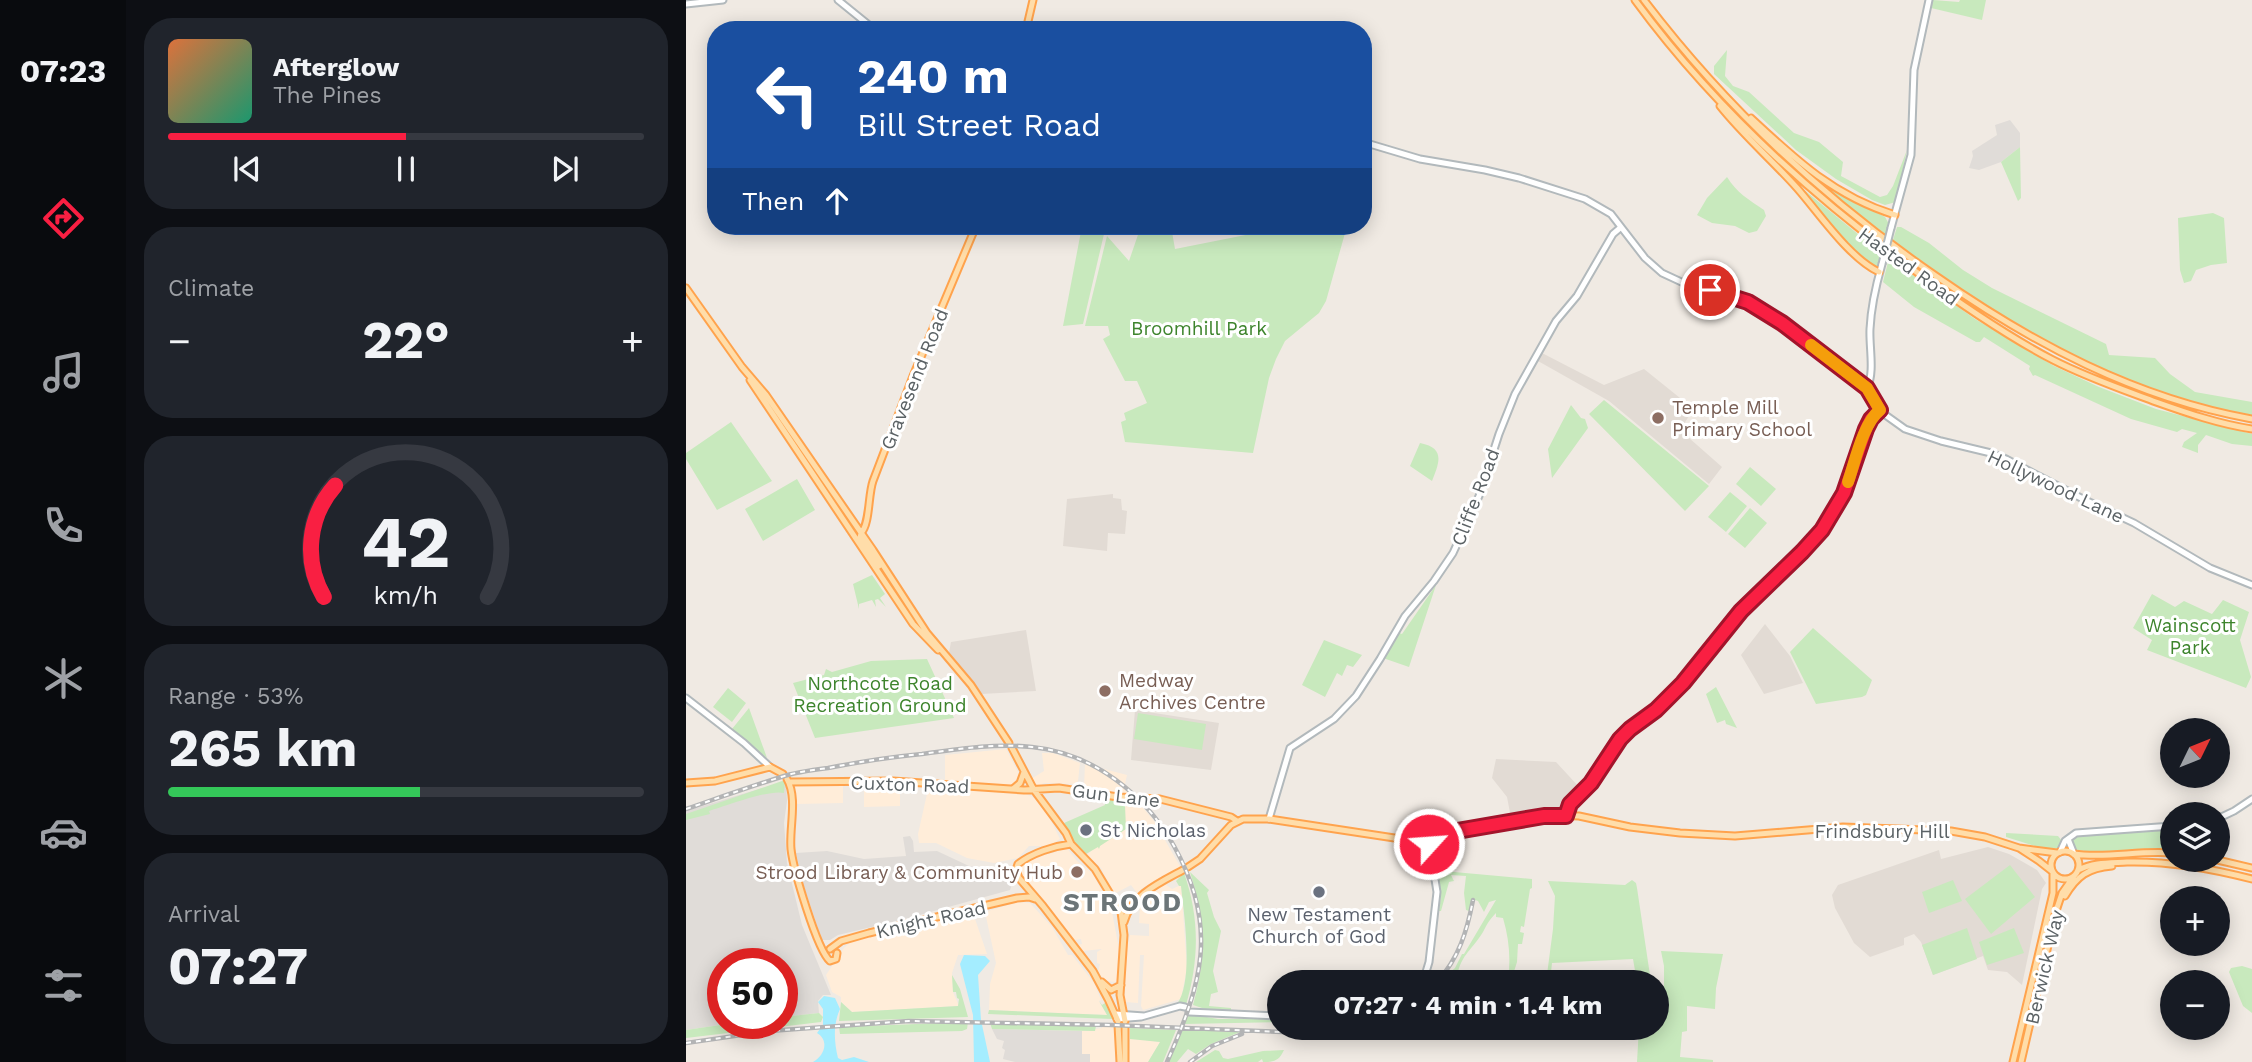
<!DOCTYPE html>
<meta charset="utf-8">
<style>
:root{--surface:#171b24;--page:#20242c;--text:#f1f3f6;--muted:#9ea1a6;--line:#363941;--accent:#f91f42}
body{margin:0;font-family:"Work Sans",sans-serif;background:var(--page);color:var(--text);height:100vh;display:flex;flex-direction:column;font-size:26px;white-space:nowrap}
*{box-sizing:border-box;margin:0}
p{font-size:23px;color:var(--muted)}
.icon{flex:none;width:38px;height:38px;fill:none;stroke:currentColor;stroke-width:2;stroke-linecap:round;stroke-linejoin:round}
.map{position:relative;flex:1;overflow:hidden}
.side{display:flex;flex-direction:column;gap:18px;padding:18px;background:#0d0f14;width:560px}
.side>*{flex:none}
.banner{position:absolute;left:21px;top:21px;width:665px;height:214px;border-radius:28px;box-shadow:0 4px 18px #0003;background:#1a4fa0;color:#fff;overflow:hidden}
.needle{width:46px;rotate:47deg}
.buttons{position:absolute;left:1474px;top:718px;display:grid;gap:14px}
.buttons a{display:grid;place-items:center;width:70px;height:70px;border-radius:50%;background:var(--surface);box-shadow:0 4px 18px #0003;font-size:35px}
.speed{position:absolute;left:21px;top:948px;display:flex;gap:14px;font-size:35px;font-weight:700;text-align:center}
.speed>*{display:grid;place-content:center;width:91px;height:91px;border-radius:50%;background:var(--surface);box-shadow:0 4px 18px #0003;line-height:1}
.speed .limit{border:10px solid #d22;background:#fff;color:#111}
.pin{position:absolute;display:grid;place-items:center;width:60px;height:60px;color:#fff;margin:-30px;border:4px solid #fff;border-radius:50%;box-shadow:0 2px 7px #0007}
.me{position:absolute;width:77px;margin:-38px;rotate:64deg;stroke-linejoin:round;filter:drop-shadow(0 0 5px #0008)}
.turn{display:flex;align-items:center;gap:24px;height:147px;padding:0 35px;font-size:32px}
.turn .icon{width:91px;height:91px;stroke-width:2.5}
.turn b{display:block;font-size:49px;line-height:60px}
.then{display:flex;align-items:center;height:66px;padding:0 35px;background:#0003;gap:14px;font-size:26px}
.big{font-size:52px;font-weight:700;line-height:1.1}
.side .widget{flex:1;display:flex;flex-direction:column;justify-content:center;gap:10px;min-width:0;padding:0 24px;border-radius:28px;background:var(--page)}
.side .dial{align-items:center;gap:0}
.dial svg{height:182px;overflow:visible;fill:none;stroke:var(--line);stroke-width:7;stroke-linecap:round;text-anchor:middle}
.dial text{fill:var(--text);stroke:none}
.song{display:flex;align-items:center;gap:21px}
.cover{width:84px;height:84px;border-radius:10px;background:linear-gradient(135deg,hsl(20 70% 55%),hsl(160 70% 35%))}
.played{height:7px;border-radius:4px;background:linear-gradient(90deg,var(--accent) 50%,var(--line) 50%)}
.keys{display:flex;justify-content:space-around;direction:ltr}
.heat{display:flex;justify-content:space-between;align-items:center;font-size:38px;direction:ltr}
.charge{height:10px;border-radius:5px;background:linear-gradient(90deg,#34c759 53%,var(--line) 0)}
.trip{position:absolute;left:581px;top:970px;width:402px;height:70px;border-radius:35px;background:var(--surface);box-shadow:0 4px 18px #0003;font-weight:700;line-height:70px;text-align:center}
main{display:flex;flex:1;min-height:0}
.tab-bar{display:flex;flex-direction:column;width:126px;justify-content:space-around;align-items:center;background:#090b0e;color:var(--muted)}
.tab-bar .icon{width:49px;height:49px}
.tab-bar .selected{color:var(--accent)}
.tab-bar b{font-size:32px;color:var(--text)}
.map>svg:first-child{display:block}
</style>
<main>
<nav class="tab-bar">
<b>07:23</b>
<svg class="icon selected" aria-label="directions" viewBox="0 0 24 24"><path d="M12 3l9 9-9 9-9-9zM9 14v-3h6M13 9l2 2-2 2"/></svg>
<svg class="icon" aria-label="music" viewBox="0 0 24 24"><path d="M9 18V5l10-2v13"/><circle cx="6" cy="18" r="3"/><circle cx="16" cy="16" r="3"/></svg>
<svg class="icon" aria-label="phone" viewBox="0 0 24 24"><path d="M5 4h4l2 5-3 2q2 4 5 5l2-3 5 2v4C11 20 4 13 5 4z"/></svg>
<svg class="icon" aria-label="climate" viewBox="0 0 24 24"><path d="M12 3v18M4 7l16 10M4 17L20 7"/></svg>
<svg class="icon" aria-label="car" viewBox="0 0 24 24"><path d="M5 17H2v-5l4-1 3-4h7l3 4 3 1v5h-3M9 17h6M6 11h13"/><circle cx="7" cy="17" r="2"/><circle cx="17" cy="17" r="2"/></svg>
<svg class="icon" aria-label="filters" viewBox="0 0 24 24"><path d="M4 7h16M4 17h16"/><circle cx="9" cy="7" r="2"/><circle cx="15" cy="17" r="2"/></svg>
</nav>
<section class="side">
<div class="widget">
<div class="song"><i class="cover"></i><div><b>Afterglow</b><p>The Pines</p></div></div>
<div class="played"></div>
<div class="keys"><svg class="icon" aria-label="previous" viewBox="0 0 24 24"><path d="M18 5L8 12l10 7zM5 5v14"/></svg><svg class="icon" aria-label="pause" viewBox="0 0 24 24"><path d="M8 5v14M16 5v14"/></svg><svg class="icon" aria-label="next" viewBox="0 0 24 24"><path d="M6 5l10 7-10 7zM19 5v14"/></svg></div>
</div>
<div class="widget"><p>Climate</p>
<div class="heat"><a>−</a><b class="big">22°</b><a>+</a></div>
</div>
<div class="widget dial"><svg viewBox="0 0 100 80">
<path d="M14 69A42 42 0 1 1 86 69"/>
<path d="M14 69A42 42 0 0 1 19 20" stroke="#f91f42"/>
<text x="50" y="56" font-size="32" font-weight="700">42</text>
<text x="50" y="72" font-size="11">km/h</text>
</svg></div>
<div class="widget"><p>Range · 53%</p><b class="big">265 km</b><div class="charge"></div></div>
<div class="widget"><p>Arrival</p><b class="big">07:27</b></div>
</section>
<div class="map">
<svg width="1566" height="1062" viewBox="0 0 1566 1062">
<rect width="100%" height="100%" fill="#f0eae3"/>
<!-- commercial -->
<path fill="#ffedd9" d="M320 749 334 776 332 781 325 787 350 799 364 819 374 839 363 846H343L332 858 308 863 281 858 250 843H233L232 834 243 785 259 786V755Z
M356 753H367L394 763 392 781 390 784 358 783 350 787 345 779 358 771Z
M399 764 441 775 439 784 451 795 398 787Z
M157 783V803L111 804 109 785Z
M214 783V806L178 807V785Z
M429 802 453 803 468 821 495 868 458 887 451 893 445 885 428 894 415 868 401 855 407 849Z
M380 847 391 861 407 874 423 904 413 909H418L424 905 428 911 426 912 433 949 432 982 419 981 412 972 414 964 411 963V952L416 949 397 951 392 945 396 944 395 939 388 940 335 874 334 869 339 863 350 856 367 853Z
M479 884 486 889 495 885 501 968 495 999 457 1010 455 1006 458 955H454L452 1003 439 1002 440 953 444 935 463 936V924L453 923 454 905 463 894Z
M332 902 344 903 366 927 382 955H386L408 983 415 1000 413 1001 422 1015 303 1010 304 984 310 963 299 912Z
M287 913 301 954 272 955 266 973 267 992 273 1006 166 1012 155 1002V997L146 992 140 975 158 948 167 940Z
M416 1026 429 1027V1062H404V1054H396V1031H409V1029L416 1028Z
M444 1039H452L474 1042 462 1062H443Z"/>
<!-- industrial -->
<path fill="#e0dcd8" d="M1324 120 1334 133V147L1315 162 1293 170 1283 168 1287 156 1286 151 1311 135 1309 125Z
M100 781 101 801 98 823 101 863 116 925 145 995H137L132 1001 133 1013 96 1017V964H37V1024H41L0 1030V811Z
M224 836 227 841 228 852 251 851 283 866 306 870 314 874 325 887 324 890 219 919 152 935 144 940H136L116 881 110 853 141 851 178 859 220 856 217 837Z
M306 1029 396 1031V1054H404V1062H329L317 1059 319 1050 316 1048 318 1041 311 1039Z"/>
<!-- education -->
<path fill="#e2dbd4" d="M856 353 918 385 958 369 999 402 1003 416 994 430 1036 467 1023 484 923 401 852 361Z
M427 494V498L435 499 436 510 441 511 439 534 422 533 421 551 377 546 381 499Z
M1079 624 1104 656 1117 683 1078 694 1055 655Z
M340 630 350 691 295 694 263 653 265 642Z
M449 710 533 723 525 770 445 760Z
M810 759 870 762 894 788 871 810 825 818 821 797 806 778Z
M1302 847 1323 854 1351 870 1360 883 1356 889 1336 985 1321 972 1302 970 1297 956 1247 975 1235 942 1228 934 1218 938V945L1184 957 1168 943 1149 908 1146 895 1152 885 1253 850 1255 859Z"/>
<!-- green -->
<path fill="#c8e9bd" d="M1247 0 1273 2 1274 0H1300L1296 20 1245 8Z
M1041 50 1039 76 1047 86 1063 92 1108 133 1133 142 1157 162 1155 176 1194 197 1201 195 1207 186 1221 150 1210 202 1199 205 1186 200 1150 179 1110 150 1028 74V66Z
M1334 147 1335 198 1332 201 1315 162Z
M1112 162 1149 190 1199 217 1203 224 1199 238 1176 220Z
M1091 163 1117 189 1195 253 1193 267 1188 268 1154 237Z
M1041 177C1050 192 1063 200 1078 210L1080 216 1071 231 1063 233 1049 226 1026 223 1011 215 1021 198Z
M1527 213 1538 218 1541 263 1525 265 1510 270 1505 281 1498 283 1494 270 1492 218Z
M396 226 418 234 397 324 377 326Z
M455 226H485L489 249 605 226H661L640 301 633 313 599 341 590 359 583 378 567 453 439 442 435 422 440 420 438 413 461 403 451 381H439L417 339 424 335 422 326H399L421 236 443 261Z
M1211 227H1215L1243 243 1277 270 1306 288 1420 344 1423 355 1469 358 1484 374 1509 392 1566 402V418C1512 404 1459 389 1408 367 1336 335 1270 288 1206 243Z
M1203 258 1289 319 1368 366 1413 387 1470 409 1566 434V446L1546 444 1520 435 1512 445V453L1496 447 1498 442 1511 433 1496 429 1491 432 1445 419 1349 375 1347 376 1343 369 1344 366 1298 337 1294 342H1290L1228 307 1197 282Z
M918 400 1023 486 999 511 903 414Z
M885 405 895 418 899 419 902 428 866 478 862 449Z
M45 422 86 481 31 510 0 459V453Z
M734 443C760 448 753 463 746 481L724 466Z
M1064 467 1090 489 1075 506 1050 484Z
M111 479 129 510 77 541 59 509Z
M1044 492 1061 506 1040 532 1022 517Z
M1064 508 1081 523 1059 548 1042 534Z
M186 575 199 594 194 598 200 607 192 599 189 600 190 607 186 600 173 604V609L167 584Z
M750 585 723 667 697 658 711 632 716 634Z
M1466 594 1489 607 1498 601 1526 614 1537 600 1563 612 1554 640 1565 677 1560 688 1461 650 1466 640 1447 628Z
M1127 628 1186 680 1180 695 1176 697 1130 704 1104 652Z
M638 640 676 655 667 667 661 665 656 676 651 673 639 697 616 685Z
M241 659 268 718 129 738 107 683 138 675 140 669 146 672 185 661Z
M1030 687 1051 728 1040 724 1039 720 1031 723 1020 694Z
M42 688 60 703 46 722 27 707Z
M63 708 81 758 46 729Z
M452 713 520 724 516 750 448 739Z
M99 780 98 793C84 789 40 806 23 811L24 814 0 820V814Z
M418 797 431 800 432 804 439 805 440 829 414 846 413 849 412 847 400 854 389 844 378 823 419 805Z
M1486 829V850C1463 849 1402 856 1386 848L1385 842 1390 836H1396Z
M1320 833 1372 836 1376 841 1372 848 1362 850 1320 837Z
M1324 865 1349 897 1305 934 1279 899Z
M757 871 846 879V888L844 889 838 927 835 926 834 932 838 933 836 944H832L831 962 825 981 822 980C825 959 823 938 817 918L810 917V913C804 919 801 924 797 932 784 953 774 954 770 982H757L765 975 763 973 769 968 776 954H778L810 900 803 902 798 912 792 901 786 899 783 911 780 910 778 893 780 876 765 875 768 881 763 882 755 911H753L755 896 752 877Z
M504 872 523 890 521 893 528 917 535 931 527 971 532 992 525 994 523 1006 545 1008V1010L522 1009V1010L507 1005C521 954 519 922 504 872Z
M498 873C514 918 513 960 500 1005L491 1004C508 981 498 914 495 886H493L490 881Z
M946 880 950 883 951 888 965 982H951L947 959 866 963 864 982H860L867 929 869 896 862 881 939 885Z
M1267 880 1276 901 1243 913 1236 892Z
M1281 928 1291 959 1247 975 1236 945Z
M1328 928 1338 953 1301 965 1293 942Z
M975 951 1037 954 1030 988 1029 1009 1001 1006V1031L996 1032 994 1057 1027 1060V1062H951L953 1027H971V1004H978V966Z
M1556 966 1566 969V1013L1557 1006 1543 972 1545 968Z
M266 975 274 989 282 1017 153 1021 155 1002 166 1012 272 1006 273 999 271 998 270 992H267Z
M413 1001 416 1005 419 1003 427 1019 302 1014 303 1010 421 1015Z
M133 1013 137 1017 135 1022 0 1038V1030L41 1024H96V1017Z
M503 1014 532 1019H593V1022L498 1024Z
M282 1022 281 1029 276 1031 154 1034 153 1027Z
M304 1023 410 1026 409 1031 306 1029Z
M444 1028 490 1030 477 1062H462L474 1042 444 1039Z
M496 1030 554 1032 525 1044 510 1054 502 1049 491 1062H482Z
M529 1050 533 1051 537 1058 542 1059 577 1051 598 1050C593 1061 588 1062 577 1062L576 1059 572 1062H510Z"/>
<!-- water -->
<path fill="#a4edff" d="M278 955 299 956 304 961 292 975 295 1020 304 1062H288L287 1015 274 964Z
M138 996 149 998 154 1009C147 1024 148 1042 152 1058L156 1060 168 1057 183 1062H127C138 1056 144 1041 131 1033L137 1025V1009L132 1002Z"/>
<g fill="none" stroke-linecap="round" stroke-linejoin="round">
<!-- secondary casing -->
<g stroke="#b2b9bc" stroke-width="9">
<path id="secondary" d="M152 0 189 30
M0 4 37 0
M677 142 734 159 799 170 833 178 899 199 925 214 959 258 976 273 1004 286 1041 295 1073 307 1181 388 1189 404 1198 414 1219 429 1255 441 1305 453 1320 459 1397 499 1448 523 1524 568 1566 585
M1205 228 1225 155 1228 70 1243 0
M1181 388C1189 372 1183 347 1184 329 1185 307 1190 285 1196 264
M0 698 58 743 84 767
M880 816 884 804 905 783 934 739 970 710 997 683 1059 606 1116 552 1136 530 1158 493 1180 429 1186 418 1194 410
M583 819 604 748 648 719 670 696 694 659 719 616 748 581 767 553 793 496 813 434 829 394 870 321 891 296 927 234 934 228
M1531 819 1548 811 1566 799
M1382 839 1388 854
M1374 852 1379 841 1390 833 1486 826
M731 982 740 972 743 962 751 892 742 836
M503 1012 593 1016
M430 1014 458 1016
M431 1019 455 1017 494 1006 499 1007"/>
</g>
<!-- primary casing -->
<g stroke="#ffa34d" stroke-width="9">
<path id="primary" d="M949 0C1026 105 1121 192 1225 268 1270 301 1317 334 1367 360 1400 377 1435 389 1470 402 1501 413 1533 424 1566 429
M958 0C1040 108 1138 199 1250 276 1346 343 1449 398 1566 419
M340 30 347 0
M1034 106C1057 135 1086 160 1111 188 1133 213 1163 258 1193 272
M1065 118C1110 160 1148 196 1209 215
M0 288 56 367 80 395 187 550 241 633 285 685 323 743
M64 380 227 624 252 650
M175 533C184 524 182 495 187 481L227 376 290 226
M175 533 174 538 193 566
M326 748 348 790 380 833 385 844 409 869 435 912 438 935 434 995 439 1021
M101 779C112 798 103 828 105 849 107 868 131 950 144 961L150 959 151 953
M104 782 207 781 338 790 373 788 432 797 474 799 545 817 551 821
M0 783 29 781 84 767 97 774
M327 789 334 783 338 772
M385 844C368 846 346 853 332 864L330 870 333 878 357 906 407 971 422 999 432 1021
M1333 848 1371 853
M1365 865a14 14 0 1 1 28 0a14 14 0 1 1-28 0Z
M1388 854C1420 859 1453 850 1486 853
M1527 859 1566 868
M502 867 514 859 545 825 557 819H583L715 839 799 827 864 815 893 816 944 827 994 833 1049 836 1157 827 1265 831 1299 837 1333 848 1353 861 1367 872
M1392 870C1408 862 1423 863 1441 862 1484 861 1524 868 1566 879
M1379 896C1391 876 1402 868 1426 866
M438 922C445 895 475 882 497 870
M144 949 155 941 183 933 331 898 343 897 349 899
M416 982 425 990 435 985
M432 1025 434 1062
M439 1026V1062
M1327 1062 1367 893V873
M1335 1062 1370 911 1376 893 1388 876"/>
</g>
<!-- secondary -->
<use href="#secondary" stroke="#fff" stroke-width="5"/>
<!-- primary -->
<use href="#primary" stroke="#ffdda9" stroke-width="5"/>
<!-- rail casing -->
<g stroke="#b3b4b5" stroke-width="4.5">
<path id="rail" d="M0 809C32 798 63 787 95 777 110 772 126 770 142 768 173 762 204 757 236 754 272 749 309 743 346 747 407 753 459 794 488 846 533 927 516 983 481 1062
M751 982C773 958 781 931 787 900
M0 1043 83 1031 223 1021 426 1025 645 1034 668 1032 689 1027
M504 1062 526 1046 556 1034"/>
</g>
<!-- rail -->
<use href="#rail" stroke="#fff" stroke-width="2" stroke-dasharray="5" stroke-linecap="butt"/>
<!-- secondary-bridge casing -->
<g stroke="#b2b9bc" stroke-width="9" stroke-linecap="butt">
<path id="secondary-bridge" d="M1196 264 1205 228"/>
</g>
<!-- secondary-bridge -->
<use href="#secondary-bridge" stroke="#fff" stroke-width="5"/>
</g>
<g fill="none" stroke-linecap="round" stroke-linejoin="round">
<!-- route casing -->
<g stroke="#a2142b" stroke-width="18">
<path id="route" d="M743 844 742 836 858 816H880L884 804 905 783 934 739 944 729 970 710 997 683 1055 611 1116 552 1136 530 1158 493 1180 429 1185 419 1194 410 1181 388 1096 323 1062 302 1024 290"/>
</g>
<!-- route -->
<use href="#route" stroke="#f91f42" stroke-width="12"/>
<!-- slow -->
<path stroke="#f59e0b" stroke-width="12" d="M1125 345 1181 388 1194 410C1177 423 1169 462 1162 482"/>
</g>
<!-- markers -->
<g fill="#8d6e63" stroke="#fff" stroke-width="2.5">
<circle cx="972" cy="418" r="7"/>
<circle cx="419" cy="691" r="7"/>
<circle cx="391" cy="872" r="7"/>
</g>
<g fill="#6b7280" stroke="#fff" stroke-width="2.5">
<circle cx="400" cy="830" r="7"/>
<circle cx="633" cy="892" r="7"/>
</g>
<g text-anchor="middle" stroke-width="6" stroke-linejoin="round" paint-order="stroke">
<!-- street labels -->
<g font-size="19" fill="#5b6265" stroke="#fff">
<text transform="translate(1223 266) rotate(36)" y="7">Hasted Road</text>
<text transform="translate(228 379) rotate(-68)" y="7">Gravesend Road</text>
<text transform="translate(1370 486) rotate(25)" y="7">Hollywood Lane</text>
<text transform="translate(789 497) rotate(-69)" y="7">Cliffe Road</text>
<text transform="translate(224 784) rotate(2)" y="7">Cuxton Road</text>
<text transform="translate(430 795) rotate(7)" y="7">Gun Lane</text>
<text x="1196" y="838">Frindsbury Hill</text>
<text transform="translate(245 919) rotate(-13)" y="7">Knight Road</text>
<text transform="translate(1358 967) rotate(-77)" y="7">Berwick Way</text>
</g>
<!-- park labels -->
<g font-size="19" fill="#3d842c" stroke="#fff">
<text x="513" y="335">Broomhill Park</text>
<text x="1504" y="632">Wainscott<tspan x="1504" dy="22">Park</tspan></text>
<text x="194" y="690">Northcote Road<tspan x="194" dy="22">Recreation Ground</tspan></text>
</g>
<!-- education labels -->
<g font-size="19" fill="#785e54" stroke="#fff" text-anchor="start">
<text x="986" y="414">Temple Mill<tspan x="986" dy="22">Primary School</tspan></text>
<text x="433" y="687">Medway<tspan x="433" dy="22">Archives Centre</tspan></text>
<text x="377" y="879" text-anchor="end">Strood Library &amp; Community Hub</text>
</g>
<!-- worship labels -->
<g font-size="19" fill="#5b616d" stroke="#fff" text-anchor="start">
<text x="414" y="837">St Nicholas</text>
<text x="633" y="921" text-anchor="middle">New Testament<tspan x="633" dy="22">Church of God</tspan></text>
</g>
<!-- district labels -->
<g font-size="26" font-weight="bold" letter-spacing="2" fill="#6c7578" stroke="#fff">
<text x="437" y="911">STROOD</text>
</g>
</g>
</svg>
<div class="buttons">
<a><svg class="needle" viewBox="-14 -14 28 28"><path d="M0-13l5 13h-10z" fill="#e53935"/><path d="M0 13l5-13h-10z" fill="#9ea1a6"/></svg></a>
<a><svg class="icon" aria-label="layers" viewBox="0 0 24 24"><path d="M12 4l9 5-9 5-9-5zM3 14l9 5 9-5"/></svg></a>
<a>+</a>
<a>−</a>
</div>
<div class="speed"><div class="limit">50</div></div>
<div class="pin" style="left:1024px;top:290px;background:#d93025"><svg class="icon" aria-label="arrive" viewBox="0 0 24 24"><path d="M6 21V4h12l-3 4 3 4H6"/></svg></div>
<svg class="me" style="left:743px;top:844px" viewBox="-20 -20 40 40"><circle r="17" fill="#f91f42" stroke="#fff" stroke-width="3"/><path d="M0-11L8 9 0 5-8 9z" fill="#fff"/></svg>
<div class="trip">07:27 · 4 min · 1.4 km</div>
<div class="banner">
<div class="turn"><svg class="icon" aria-label="left" viewBox="0 0 24 24"><path d="M17 20v-9H6M10 6l-5 5 5 5"/></svg><div><b>240 m</b>Bill Street Road</div></div>
<div class="then">Then<svg class="icon" aria-label="ahead" viewBox="0 0 24 24"><path d="M12 20V5M6 11l6-6 6 6"/></svg></div>
</div>
</div>
</main>
